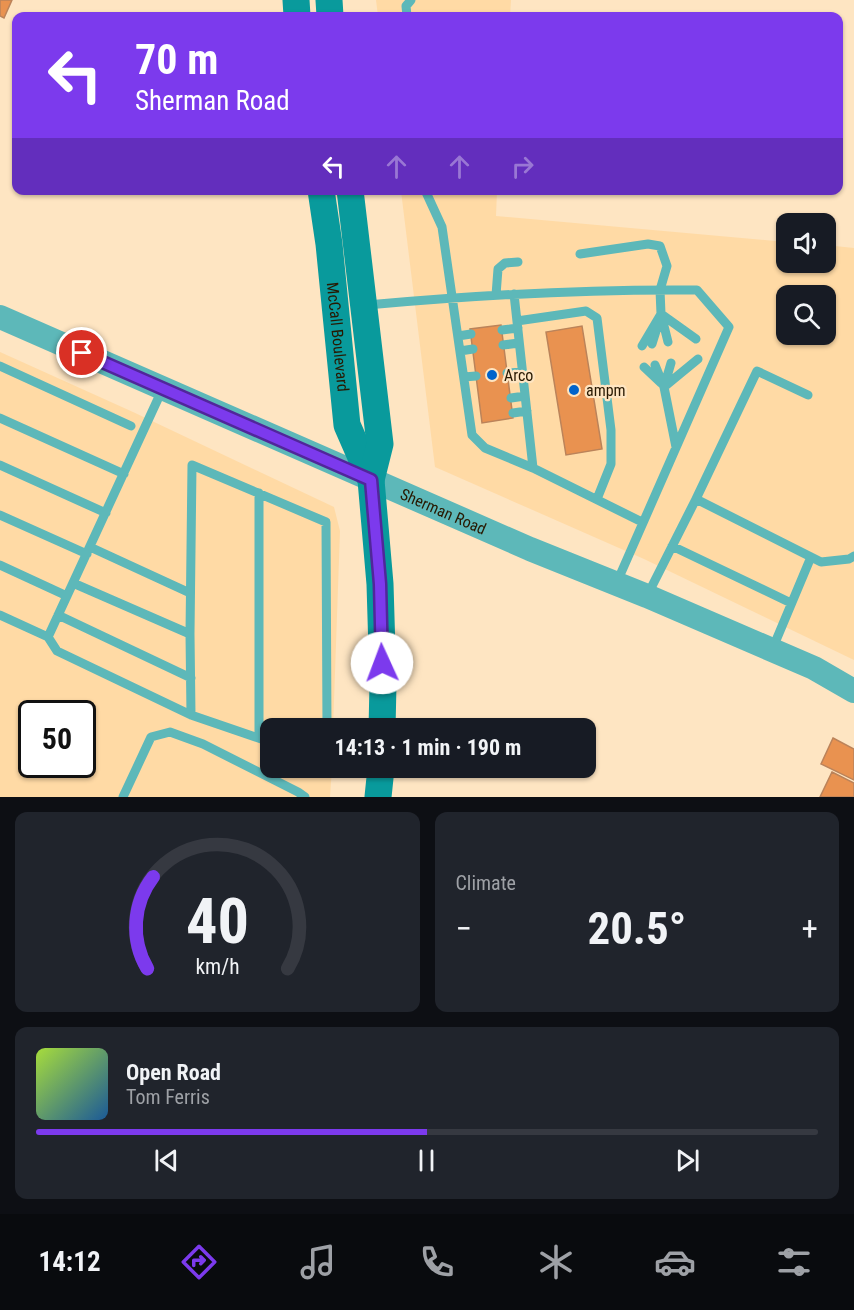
<!DOCTYPE html>
<meta charset="utf-8">
<style>
:root{--surface:#171b24;--page:#20242c;--text:#f1f3f6;--muted:#9ea1a6;--line:#363941;--accent:#7c3aed}
body{margin:0;font-family:"Roboto Condensed",sans-serif;background:var(--page);color:var(--text);height:100vh;display:flex;flex-direction:column;font-size:22px;white-space:nowrap}
*{box-sizing:border-box;margin:0}
p{font-size:20px;color:var(--muted)}
.icon{flex:none;width:33px;height:33px;fill:none;stroke:currentColor;stroke-width:2;stroke-linecap:round;stroke-linejoin:round}
.map{position:relative;height:797px;overflow:hidden}
.panel{display:flex;flex-direction:column;gap:15px;padding:15px;background:#0d0f14;flex:1}
.panel>*{flex:none}
.hud{position:absolute;left:12px;top:12px;width:831px;height:183px;border-radius:12px;box-shadow:0 2px 4px #0004;background:#7c3aed;color:#fff;overflow:hidden}
.buttons{position:absolute;left:776px;top:213px;display:grid;gap:12px}
.buttons a{display:grid;place-items:center;width:60px;height:60px;border-radius:12px;background:var(--surface);box-shadow:0 2px 4px #0004;font-size:30px}
.speed{position:absolute;left:18px;top:700px;display:flex;gap:12px;font-size:30px;font-weight:700;text-align:center}
.speed>*{display:grid;place-content:center;width:78px;height:78px;border-radius:50%;background:var(--surface);box-shadow:0 2px 4px #0004;line-height:1}
.speed .limit{border:3px solid #111;border-radius:9px;background:#fff;color:#111}
.pin{position:absolute;display:grid;place-items:center;width:51px;height:51px;color:#fff;margin:-26px;border:3px solid #fff;border-radius:50%;box-shadow:0 2px 6px #0007}
.me{position:absolute;width:66px;margin:-33px;rotate:358deg;stroke-linejoin:round;filter:drop-shadow(0 0 4px #0008)}
.turn{display:flex;align-items:center;gap:21px;height:126px;padding:0 24px;font-size:27px}
.turn .icon{width:78px;height:78px;stroke-width:2.5}
.turn b{display:block;font-size:42px;line-height:51px}
.lanes{display:flex;align-items:center;height:57px;padding:0 24px;background:#0003;justify-content:center;gap:30px;direction:ltr}
.lanes .off{opacity:.35}
.big{font-size:45px;font-weight:700;line-height:1.1}
.panel .card{flex:1;display:flex;flex-direction:column;justify-content:center;gap:9px;min-width:0;padding:0 21px;border-radius:12px;background:var(--page)}
.panel .dial{align-items:center;gap:0}
.dial svg{height:156px;overflow:visible;fill:none;stroke:var(--line);stroke-width:7;stroke-linecap:round;text-anchor:middle}
.dial text{fill:var(--text);stroke:none}
.song{display:flex;align-items:center;gap:18px}
.cover{width:72px;height:72px;border-radius:9px;background:linear-gradient(135deg,hsl(80 70% 55%),hsl(210 70% 35%))}
.played{height:6px;border-radius:3px;background:linear-gradient(90deg,var(--accent) 50%,var(--line) 50%)}
.keys{display:flex;justify-content:space-around;direction:ltr}
.heat{display:flex;justify-content:space-between;align-items:center;font-size:33px;direction:ltr}
.panel .tiles{flex:1;display:grid;gap:15px;grid-template-columns:1fr 1fr}
.card:last-child{grid-column:span 2}
.trip{position:absolute;left:260px;top:718px;width:336px;height:60px;border-radius:12px;background:var(--surface);box-shadow:0 2px 4px #0004;font-weight:700;line-height:60px;text-align:center}
.tabs{display:flex;height:96px;justify-content:space-around;align-items:center;background:#090b0e;color:var(--muted)}
.tabs .icon{width:42px;height:42px}
.tabs .selected{color:var(--accent)}
.tabs b{font-size:27px;color:var(--text)}
.map>svg:first-child{display:block}
</style>
<div class="map">
<svg width="854" height="797" viewBox="0 0 854 797">
<rect width="100%" height="100%" fill="#fee5c2"/>
<!-- built -->
<path fill="#ffdaa5" fill-rule="evenodd" d="M376 0H511L510 16H378Z
M401 191H497L496 216 786 242V262H825V245L854 248V660L644 559 435 467ZM786 296H825V334H786Z
M0 352 133 412 334 507 340 531 333 729H270V768H332L330 797H0ZM32 714H82V765H32Z"/>
<!-- building -->
<path fill="#e99250" stroke="#bb835a" stroke-width="1.5" d="M0 0H12L4 18 0 16Z
M501 325 513 418 482 423 470 329Z
M582 326 602 449 566 455 546 332Z
M833 738 854 749V780L821 764Z
M832 772 854 783V797H820Z"/>
<g fill="none" stroke-linecap="round" stroke-linejoin="round">
<!-- service -->
<path stroke="#5db8b9" stroke-width="9" d="M407 16 406 6 411 0
M425 190 442 227 472 435 485 448 533 468
M580 254 648 244 660 246 667 266 660 290 661 314 668 342
M514 294 533 468 642 522
M496 295 498 269 505 263 518 262
M367 305C477 295 587 289 697 290L729 327 617 582
M661 314 696 339
M517 321 586 311 597 318 611 430V464L597 499
M502 330 518 328
M458 336 471 334
M652 344 657 328
M503 345 519 343
M642 346 661 314
M460 351 473 349
M655 365 664 387 676 447
M0 366 131 426
M644 367 661 383
M507 373 523 372
M464 377 476 376
M664 387 698 359
M664 387 671 363
M511 398 525 396
M513 413 527 411
M0 418 124 474
M0 465 106 513
M259 493V738
M696 499 757 371 808 395
M0 515 87 554
M672 546 791 603
M90 547 190 593
M0 565 67 596
M73 583 190 634
M647 596 696 499 821 562 849 559 854 556
M0 615 48 637 163 388
M58 615 191 678
M48 637 57 651 191 715 270 742
M772 650 811 557
M191 715 190 634 192 465 326 522 327 729
M123 797 151 737 170 732 203 744 298 792 305 797"/>
<!-- tertiary -->
<path stroke="#5db8b9" stroke-width="24" id="s1" d="M0 317 530 549 647 596 814 668 854 691"/>
<!-- secondary -->
<g stroke="#099a9c" stroke-width="27">
<path d="M296 0 297 16"/>
<path d="M329 0 330 16"/>
<path id="s2" d="M321 190 329 244 347 425 371 480 380 584 383 684 382 729"/>
<path d="M350 190 380 444 371 480"/>
<path d="M378 797 381 768"/>
</g>
</g>
<g fill="none" stroke-linecap="round" stroke-linejoin="round">
<!-- route casing -->
<g stroke="#51269a" stroke-width="15">
<path id="route" d="M82 353 371 480 380 584 382 663"/>
</g>
<!-- route -->
<use href="#route" stroke="#7c3aed" stroke-width="10"/>
</g>
<!-- markers -->
<g fill="#0063cb" stroke="#fee5c2" stroke-width="2">
<circle cx="492" cy="375" r="6"/>
<circle cx="574" cy="390" r="6"/>
</g>
<g text-anchor="middle" stroke-width="4.5" stroke-linejoin="round" paint-order="stroke">
<!-- street labels -->
<g font-size="16" fill="#281902" stroke="#fee5c2">
<text dy="6" stroke="none"><textPath href="#s2" startOffset="148">McCall Boulevard</textPath></text>
<text dy="6" stroke="none"><textPath href="#s1" startOffset="484">Sherman Road</textPath></text>
</g>
<!-- poi labels -->
<g font-size="16" fill="#281902" stroke="#fee5c2" text-anchor="start">
<text x="504" y="381">Arco</text>
<text x="586" y="396">ampm</text>
</g>
</g>
</svg>
<div class="buttons">
<a><svg class="icon" aria-label="sound" viewBox="0 0 24 24"><path d="M4 9h4l5-4v14l-5-4H4zM17 9q2 3 0 6"/></svg></a>
<a><svg class="icon" aria-label="search" viewBox="0 0 24 24"><circle cx="10" cy="10" r="6"/><path d="M15 15l6 6"/></svg></a>
</div>
<div class="speed"><div class="limit">50</div></div>
<div class="pin" style="left:82px;top:353px;background:#d93025"><svg class="icon" aria-label="arrive" viewBox="0 0 24 24"><path d="M6 21V4h12l-3 4 3 4H6"/></svg></div>
<svg class="me" style="left:382px;top:663px" viewBox="-20 -20 40 40"><circle r="19" fill="#fff"/><path d="M0-13L10 11 0 6-10 11z" fill="#7c3aed"/></svg>
<div class="trip">14:13 · 1 min · 190 m</div>
<div class="hud">
<div class="turn"><svg class="icon" aria-label="left" viewBox="0 0 24 24"><path d="M17 20v-9H6M10 6l-5 5 5 5"/></svg><div><b>70 m</b>Sherman Road</div></div>
<div class="lanes"><svg class="icon" aria-label="left" viewBox="0 0 24 24"><path d="M17 20v-9H6M10 6l-5 5 5 5"/></svg><svg class="icon off" aria-label="ahead" viewBox="0 0 24 24"><path d="M12 20V5M6 11l6-6 6 6"/></svg><svg class="icon off" aria-label="ahead" viewBox="0 0 24 24"><path d="M12 20V5M6 11l6-6 6 6"/></svg><svg class="icon off" aria-label="right" viewBox="0 0 24 24"><path d="M7 20v-9h11M14 6l5 5-5 5"/></svg></div>
</div>
</div>
<section class="panel">
<div class="tiles">
<div class="card dial"><svg viewBox="0 0 100 80">
<path d="M14 69A42 42 0 1 1 86 69"/>
<path d="M14 69A42 42 0 0 1 17 22" stroke="#7c3aed"/>
<text x="50" y="56" font-size="32" font-weight="700">40</text>
<text x="50" y="72" font-size="11">km/h</text>
</svg></div>
<div class="card"><p>Climate</p>
<div class="heat"><a>−</a><b class="big">20.5°</b><a>+</a></div>
</div>
<div class="card">
<div class="song"><i class="cover"></i><div><b>Open Road</b><p>Tom Ferris</p></div></div>
<div class="played"></div>
<div class="keys"><svg class="icon" aria-label="previous" viewBox="0 0 24 24"><path d="M18 5L8 12l10 7zM5 5v14"/></svg><svg class="icon" aria-label="pause" viewBox="0 0 24 24"><path d="M8 5v14M16 5v14"/></svg><svg class="icon" aria-label="next" viewBox="0 0 24 24"><path d="M6 5l10 7-10 7zM19 5v14"/></svg></div>
</div>
</div>
</section>
<nav class="tabs">
<b>14:12</b>
<svg class="icon selected" aria-label="directions" viewBox="0 0 24 24"><path d="M12 3l9 9-9 9-9-9zM9 14v-3h6M13 9l2 2-2 2"/></svg>
<svg class="icon" aria-label="music" viewBox="0 0 24 24"><path d="M9 18V5l10-2v13"/><circle cx="6" cy="18" r="3"/><circle cx="16" cy="16" r="3"/></svg>
<svg class="icon" aria-label="phone" viewBox="0 0 24 24"><path d="M5 4h4l2 5-3 2q2 4 5 5l2-3 5 2v4C11 20 4 13 5 4z"/></svg>
<svg class="icon" aria-label="climate" viewBox="0 0 24 24"><path d="M12 3v18M4 7l16 10M4 17L20 7"/></svg>
<svg class="icon" aria-label="car" viewBox="0 0 24 24"><path d="M5 17H2v-5l4-1 3-4h7l3 4 3 1v5h-3M9 17h6M6 11h13"/><circle cx="7" cy="17" r="2"/><circle cx="17" cy="17" r="2"/></svg>
<svg class="icon" aria-label="filters" viewBox="0 0 24 24"><path d="M4 7h16M4 17h16"/><circle cx="9" cy="7" r="2"/><circle cx="15" cy="17" r="2"/></svg>
</nav>
